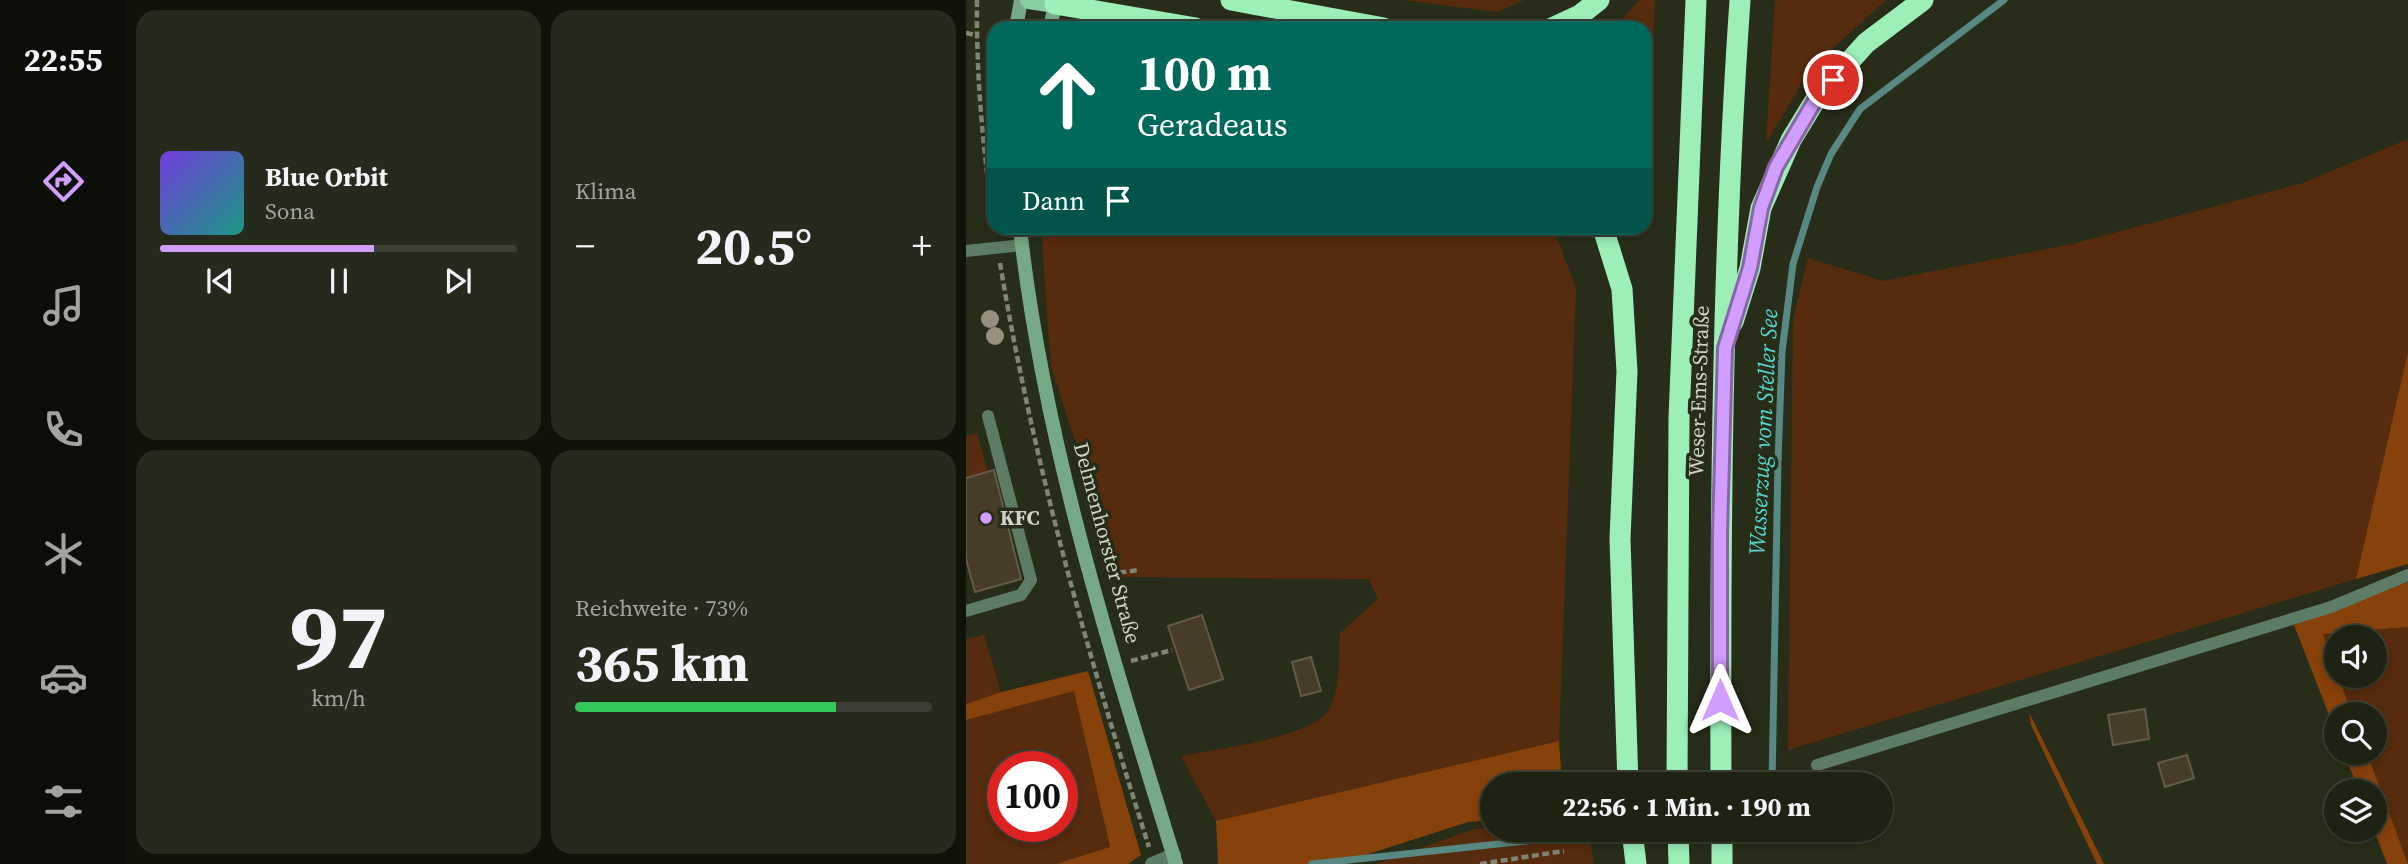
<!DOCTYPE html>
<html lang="de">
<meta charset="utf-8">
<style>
:root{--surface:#1e2213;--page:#262a1c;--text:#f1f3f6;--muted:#a1a4a0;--line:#3c3f33;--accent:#d19dfe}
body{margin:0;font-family:"Source Serif 4",serif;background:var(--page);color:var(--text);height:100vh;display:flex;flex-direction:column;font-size:26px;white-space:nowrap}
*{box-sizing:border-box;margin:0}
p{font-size:23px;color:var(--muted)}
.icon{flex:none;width:38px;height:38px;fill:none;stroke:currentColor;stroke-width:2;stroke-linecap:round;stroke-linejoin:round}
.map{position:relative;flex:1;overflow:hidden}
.drawer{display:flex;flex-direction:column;gap:10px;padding:10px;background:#10130a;width:840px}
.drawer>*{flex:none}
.top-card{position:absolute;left:21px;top:21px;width:665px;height:214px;border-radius:21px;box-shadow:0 4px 10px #0003,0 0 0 2px var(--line);background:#00695c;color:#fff;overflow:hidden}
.controls{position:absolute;left:1358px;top:625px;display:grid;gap:14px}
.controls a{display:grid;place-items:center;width:63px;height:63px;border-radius:50%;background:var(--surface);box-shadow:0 4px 10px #0003,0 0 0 2px var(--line);font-size:35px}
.speed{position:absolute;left:21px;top:751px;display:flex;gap:14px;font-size:35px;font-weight:700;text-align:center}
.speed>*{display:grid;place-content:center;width:91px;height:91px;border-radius:50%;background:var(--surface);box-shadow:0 4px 10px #0003,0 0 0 2px var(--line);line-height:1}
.speed .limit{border:10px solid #d22;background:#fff;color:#111}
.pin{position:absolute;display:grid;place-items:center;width:60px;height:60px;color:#fff;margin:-30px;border:4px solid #fff;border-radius:50%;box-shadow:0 2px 7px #0007}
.me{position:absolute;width:77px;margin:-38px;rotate:0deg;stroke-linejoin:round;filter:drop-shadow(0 0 5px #0008)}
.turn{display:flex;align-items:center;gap:24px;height:147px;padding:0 35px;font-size:32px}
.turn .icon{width:91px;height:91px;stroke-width:2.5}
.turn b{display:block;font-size:49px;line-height:60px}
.then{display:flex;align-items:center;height:66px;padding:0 35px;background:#0003;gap:14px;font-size:26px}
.big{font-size:52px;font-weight:700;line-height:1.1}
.drawer .card{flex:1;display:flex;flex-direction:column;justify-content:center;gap:10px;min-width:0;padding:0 24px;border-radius:21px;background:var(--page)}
.drawer .dial{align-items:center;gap:0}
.dial b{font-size:91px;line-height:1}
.song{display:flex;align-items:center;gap:21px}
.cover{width:84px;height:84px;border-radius:10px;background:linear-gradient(135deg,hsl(260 70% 55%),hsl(170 70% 35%))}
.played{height:7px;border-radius:4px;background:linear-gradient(90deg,var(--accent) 60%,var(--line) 60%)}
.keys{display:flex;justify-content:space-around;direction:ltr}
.heat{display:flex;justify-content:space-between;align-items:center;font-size:38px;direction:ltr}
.charge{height:10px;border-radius:5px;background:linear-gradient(90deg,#34c759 73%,var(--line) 0)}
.drawer .tiles{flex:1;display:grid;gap:10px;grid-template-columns:repeat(2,1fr)}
.trip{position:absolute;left:514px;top:772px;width:413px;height:70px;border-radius:35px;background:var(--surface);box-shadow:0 4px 10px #0003,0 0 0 2px var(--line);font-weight:700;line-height:70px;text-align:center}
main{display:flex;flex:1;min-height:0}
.menu{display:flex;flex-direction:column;width:126px;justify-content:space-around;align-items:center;background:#0c0e08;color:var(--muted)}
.menu .icon{width:49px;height:49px}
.menu .current{color:var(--accent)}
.menu b{font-size:32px;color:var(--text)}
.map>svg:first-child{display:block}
</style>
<main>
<nav class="menu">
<b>22:55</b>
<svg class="icon current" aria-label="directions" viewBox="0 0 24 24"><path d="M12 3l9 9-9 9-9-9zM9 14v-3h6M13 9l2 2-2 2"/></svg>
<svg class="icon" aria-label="music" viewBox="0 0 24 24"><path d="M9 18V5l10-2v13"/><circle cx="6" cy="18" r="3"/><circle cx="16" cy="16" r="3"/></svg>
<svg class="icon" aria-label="phone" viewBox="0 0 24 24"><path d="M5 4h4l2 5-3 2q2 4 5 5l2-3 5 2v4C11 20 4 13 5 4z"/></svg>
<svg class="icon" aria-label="climate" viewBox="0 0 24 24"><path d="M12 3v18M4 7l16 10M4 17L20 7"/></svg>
<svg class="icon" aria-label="car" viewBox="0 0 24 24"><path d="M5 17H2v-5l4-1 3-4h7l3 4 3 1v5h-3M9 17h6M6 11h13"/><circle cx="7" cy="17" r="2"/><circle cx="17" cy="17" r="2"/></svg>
<svg class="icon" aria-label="filters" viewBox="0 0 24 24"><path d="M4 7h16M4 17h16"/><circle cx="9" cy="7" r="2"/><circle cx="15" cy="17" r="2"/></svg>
</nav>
<section class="drawer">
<div class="tiles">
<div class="card">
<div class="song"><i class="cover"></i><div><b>Blue Orbit</b><p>Sona</p></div></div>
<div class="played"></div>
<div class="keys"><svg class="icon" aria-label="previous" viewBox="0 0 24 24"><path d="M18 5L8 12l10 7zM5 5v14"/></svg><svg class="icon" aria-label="pause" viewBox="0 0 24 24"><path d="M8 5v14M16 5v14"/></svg><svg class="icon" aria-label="next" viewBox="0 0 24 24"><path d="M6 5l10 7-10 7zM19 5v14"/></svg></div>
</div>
<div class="card"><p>Klima</p>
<div class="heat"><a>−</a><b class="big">20.5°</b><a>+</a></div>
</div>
<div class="card dial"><b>97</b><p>km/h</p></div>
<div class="card"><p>Reichweite · 73%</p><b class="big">365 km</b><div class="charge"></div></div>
</div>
</section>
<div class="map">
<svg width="1442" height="864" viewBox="0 0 1442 864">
<rect width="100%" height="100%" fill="#282d19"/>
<!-- green -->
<path fill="#572b0d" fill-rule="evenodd" d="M437 0H558L531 12Z
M673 0H689L679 188V28H649Z
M809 0H920L862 53 835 85 800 143Z
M1442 139V352L1390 579 822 750 827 319 842 258 917 281 1106 244 1337 183Z
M75 228H587L610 288 593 741 250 821 215 756C249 749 341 738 360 713 376 693 372 657 374 633L412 599 403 579 153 577 85 367Z
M11 433 22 472 0 478V436Z
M1442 627V864L1401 753 1409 752V714H1386L1372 676H1409V637H1370V670L1357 634Z
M18 635 35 692 0 704V639Z
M108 690 144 848 90 864H0V720ZM37 766H96V826H37Z
M527 828 622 830 628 864H410L508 829Z"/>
<!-- forest -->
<path fill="#87410b" d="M1442 352V564L1390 579Z
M1442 582V627L1357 634 1386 714H1370V733L1328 625Z
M122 671 175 855 162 864H90L144 847 108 691 0 720V704L35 692Z
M1063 712 1138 864H1131L1065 725Z
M593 741 596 784H527V820L502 822 371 864H252L250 821Z
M1378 753H1401L1442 864H1421L1408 830 1409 791H1393Z"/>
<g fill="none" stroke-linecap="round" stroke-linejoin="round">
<!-- stream -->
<path stroke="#578881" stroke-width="7" d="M806 784 812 461 816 352 827 264 851 187 865 154 894 109 1038 0
M346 864 662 830"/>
</g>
<!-- building -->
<path fill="#463c28" stroke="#645a45" stroke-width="2" d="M28 470 55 579 9 592 0 559V478Z
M236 615 257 679 223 690 202 626Z
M345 657 355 691 335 696 326 662Z
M1179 709 1183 739 1147 745 1142 715Z
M1221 755 1228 778 1199 787 1192 763Z"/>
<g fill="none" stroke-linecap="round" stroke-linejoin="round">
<!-- path -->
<path stroke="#818575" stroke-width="4.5" stroke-dasharray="7 3.5" stroke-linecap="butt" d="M11 0C10 76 17 150 28 225
M0 33 9 35
M34 263C67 462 122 655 183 847
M143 574 172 570
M165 661 206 650
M514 864 598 851"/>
<!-- lane -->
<path stroke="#5c7c66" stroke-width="12" d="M0 251 56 245
M0 611 55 595 65 580 22 416
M851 765 1365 607 1442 575"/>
<!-- street -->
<path stroke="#5c7c66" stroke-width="14" d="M186 864 208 855"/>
<!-- secondary -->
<path stroke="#76aa86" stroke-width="14" d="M50 28 55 0
M84 28 89 4
M54 228C78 445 146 655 210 864"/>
<!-- primary -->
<path stroke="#89cea0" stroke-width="18" d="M63 0 89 4 90 0"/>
<!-- highway -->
<path stroke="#9befb7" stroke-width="21" d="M265 0 418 28
M89 4 230 28
M586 28 614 15 633 0
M637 228 656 289 661 371 654 539 662 784
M767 322 784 268 795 208 825 140 850 99 900 43 957 0
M711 784 713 418 730 0
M755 784C754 523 756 261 774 0
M666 830 670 864
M712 830 713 864
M756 830V864"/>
</g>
<!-- trees -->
<g fill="#988f7f">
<circle cx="24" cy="319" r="9"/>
<circle cx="29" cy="336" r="9"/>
</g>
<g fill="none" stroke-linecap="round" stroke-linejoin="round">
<!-- route casing -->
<g stroke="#8866a5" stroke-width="18">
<path id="route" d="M754 700V533L759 348 784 268 795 208 810 167 850 99 867 80"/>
</g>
<!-- route -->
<use href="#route" stroke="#d19dfe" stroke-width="12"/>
</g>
<!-- markers -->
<circle fill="#d19dfe" stroke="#282d19" stroke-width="2.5" cx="20" cy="518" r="7"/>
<g text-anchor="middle" stroke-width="7" stroke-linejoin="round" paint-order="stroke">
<!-- street labels -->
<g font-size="21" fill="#d1d4c8" stroke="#282d19">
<text transform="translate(733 391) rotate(-88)" y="7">Weser-Ems-Straße</text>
<text transform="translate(141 543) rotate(75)" y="7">Delmenhorster Straße</text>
</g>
<!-- poi labels -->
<g font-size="21" font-weight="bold" fill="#d1d4c8" stroke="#282d19" text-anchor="start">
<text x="34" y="525">KFC</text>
</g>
<!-- water labels -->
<g font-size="23" font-style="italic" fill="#55d7ce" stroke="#282d19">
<text transform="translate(797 432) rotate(-87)" y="8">Wasserzug vom Steller See</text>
</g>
</g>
</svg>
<div class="controls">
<a><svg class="icon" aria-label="sound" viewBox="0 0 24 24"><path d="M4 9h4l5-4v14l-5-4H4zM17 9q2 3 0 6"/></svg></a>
<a><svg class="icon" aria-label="search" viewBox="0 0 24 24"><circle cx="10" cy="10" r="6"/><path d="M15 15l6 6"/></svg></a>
<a><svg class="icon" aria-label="layers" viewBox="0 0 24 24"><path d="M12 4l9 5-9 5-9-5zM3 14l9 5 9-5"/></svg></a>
</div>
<div class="speed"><div class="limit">100</div></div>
<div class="pin" style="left:867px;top:80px;background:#d93025"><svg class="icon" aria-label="arrive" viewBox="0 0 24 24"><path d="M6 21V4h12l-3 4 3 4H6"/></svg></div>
<svg class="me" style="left:754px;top:700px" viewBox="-20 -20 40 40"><path d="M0-17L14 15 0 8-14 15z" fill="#d19dfe" stroke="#fff" stroke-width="4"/></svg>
<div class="trip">22:56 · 1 Min. · 190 m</div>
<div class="top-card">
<div class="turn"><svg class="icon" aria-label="ahead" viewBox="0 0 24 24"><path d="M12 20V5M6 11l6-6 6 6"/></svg><div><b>100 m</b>Geradeaus</div></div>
<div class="then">Dann<svg class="icon" aria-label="arrive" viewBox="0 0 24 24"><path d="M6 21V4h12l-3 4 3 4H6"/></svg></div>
</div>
</div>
</main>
